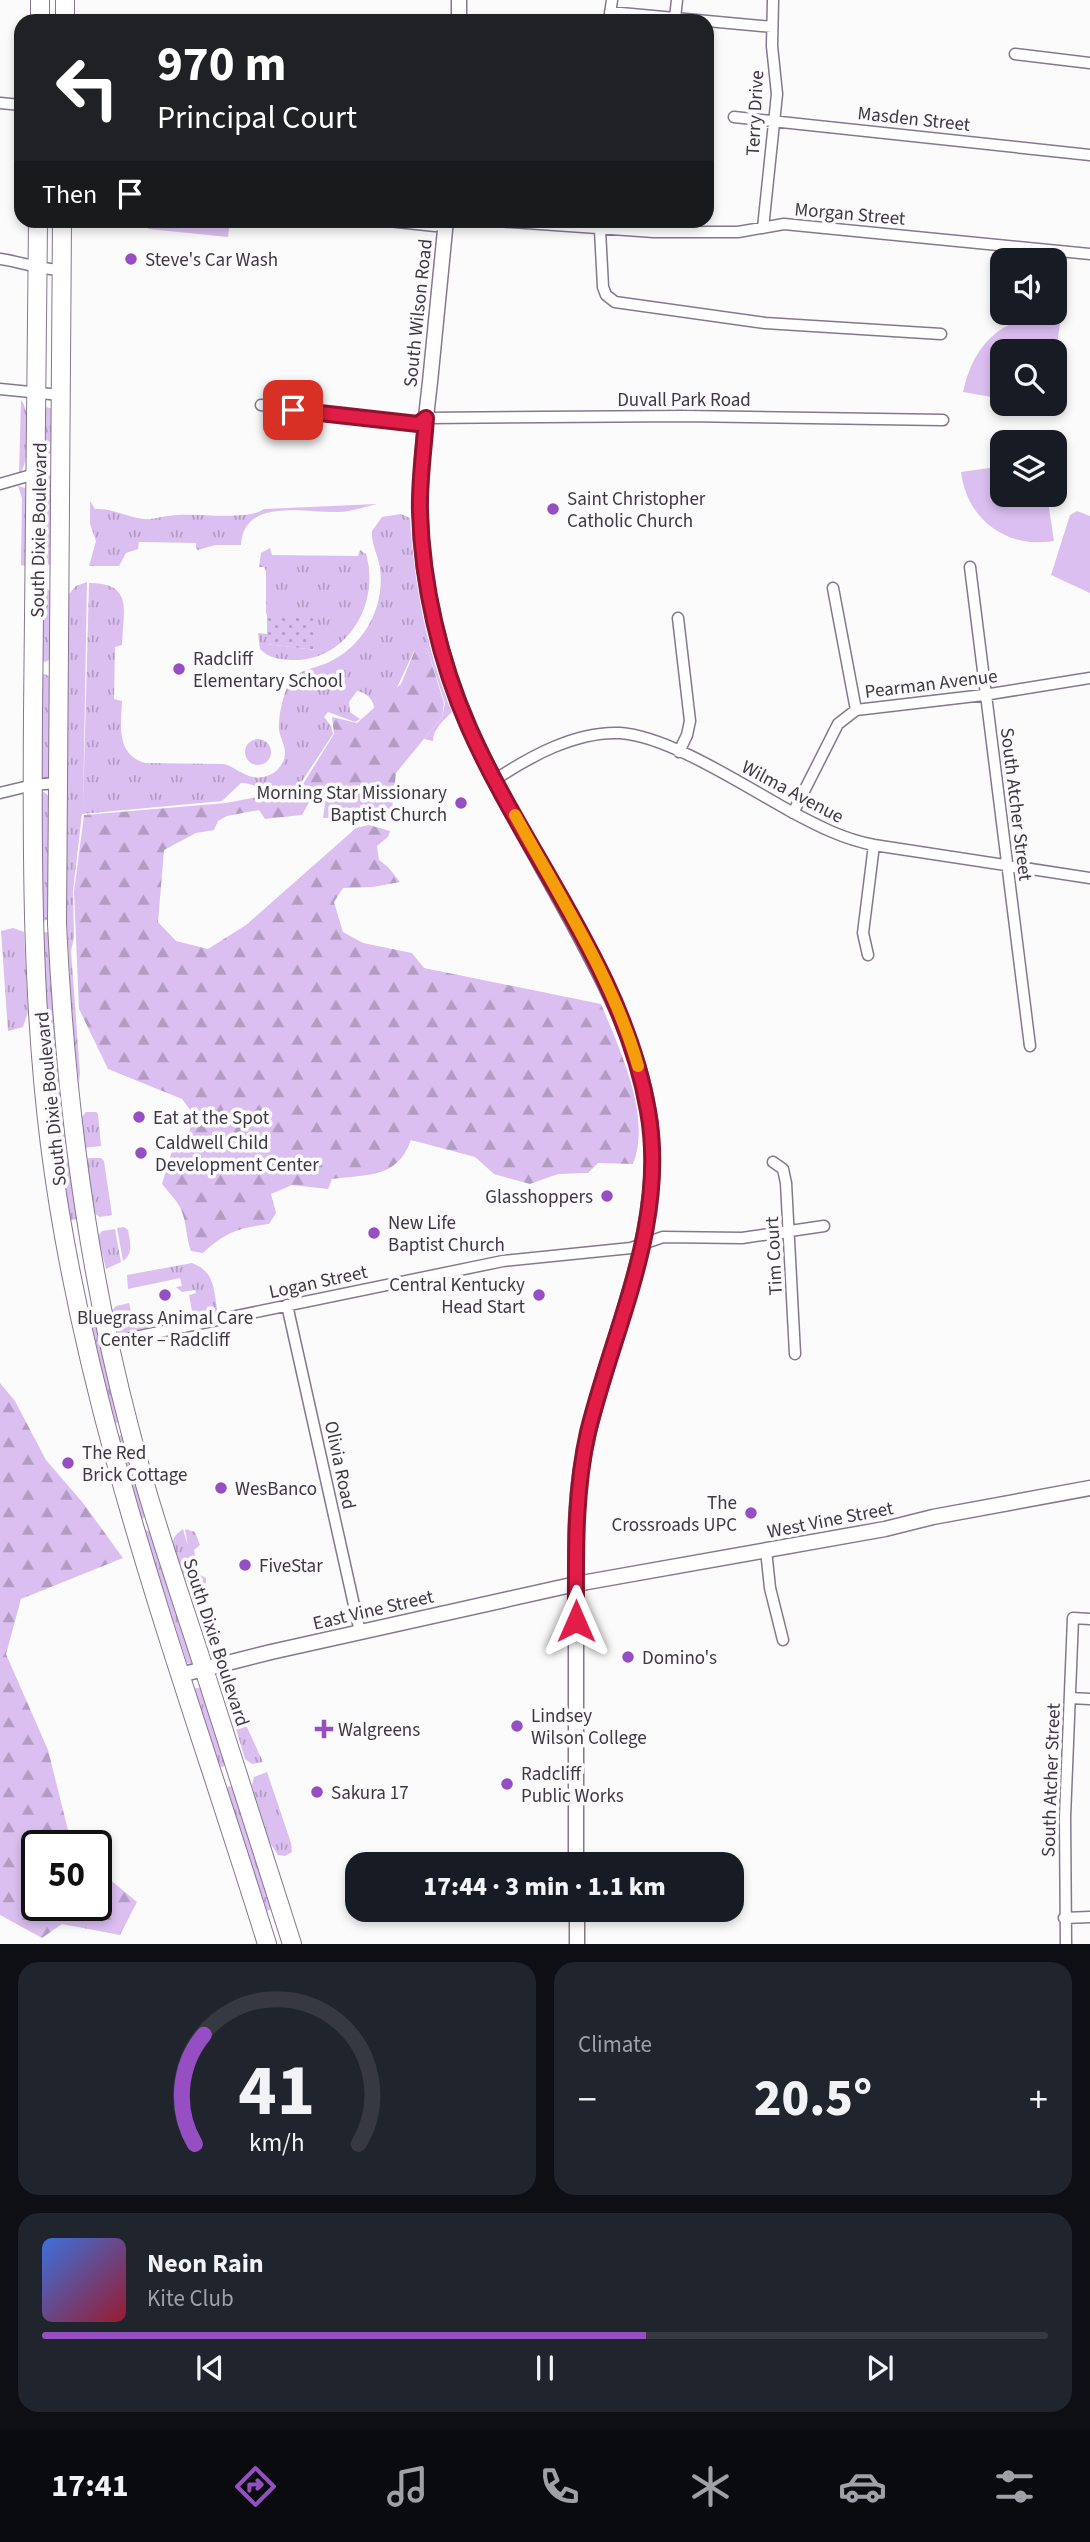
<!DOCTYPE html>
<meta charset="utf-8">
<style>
:root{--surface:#171b24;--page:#20242c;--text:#f1f3f6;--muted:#9ea1a6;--line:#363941;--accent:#964fc3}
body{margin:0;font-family:"Source Sans 3",sans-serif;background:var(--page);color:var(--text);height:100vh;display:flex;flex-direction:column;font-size:26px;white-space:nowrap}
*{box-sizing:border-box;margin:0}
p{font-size:23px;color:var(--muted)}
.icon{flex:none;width:38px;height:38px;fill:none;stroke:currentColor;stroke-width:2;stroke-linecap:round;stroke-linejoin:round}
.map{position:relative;height:1944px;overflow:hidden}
.details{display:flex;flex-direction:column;gap:18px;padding:18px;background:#0d0f14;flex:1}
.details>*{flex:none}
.guide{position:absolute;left:14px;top:14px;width:700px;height:214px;border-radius:21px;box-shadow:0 4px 10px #0003;background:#202124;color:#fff;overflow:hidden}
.controls{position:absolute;left:990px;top:248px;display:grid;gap:14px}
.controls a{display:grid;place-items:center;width:77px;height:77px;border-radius:14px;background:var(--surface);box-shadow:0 4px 10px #0003;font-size:35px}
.speed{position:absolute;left:21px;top:1830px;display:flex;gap:14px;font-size:35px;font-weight:700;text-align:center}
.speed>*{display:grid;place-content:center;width:91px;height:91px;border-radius:50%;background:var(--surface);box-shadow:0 4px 10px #0003;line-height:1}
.speed .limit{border:4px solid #111;border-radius:10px;background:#fff;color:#111}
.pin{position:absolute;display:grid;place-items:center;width:60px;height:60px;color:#fff;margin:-30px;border-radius:14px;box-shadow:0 4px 10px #0006}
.me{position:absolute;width:77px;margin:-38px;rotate:0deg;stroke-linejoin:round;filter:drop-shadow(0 0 5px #0008)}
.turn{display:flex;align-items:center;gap:24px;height:147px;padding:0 28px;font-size:32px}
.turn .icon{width:91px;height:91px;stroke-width:2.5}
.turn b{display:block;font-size:49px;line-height:60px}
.then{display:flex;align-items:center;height:66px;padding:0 28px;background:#0003;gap:14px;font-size:26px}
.big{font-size:52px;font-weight:800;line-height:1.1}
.details .widget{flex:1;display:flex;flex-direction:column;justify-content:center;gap:10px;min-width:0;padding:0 24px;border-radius:21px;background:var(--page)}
.details .dial{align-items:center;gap:0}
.dial svg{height:182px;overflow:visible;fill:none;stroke:var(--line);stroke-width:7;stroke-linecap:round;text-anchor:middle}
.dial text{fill:var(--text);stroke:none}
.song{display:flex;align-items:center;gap:21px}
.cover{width:84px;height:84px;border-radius:10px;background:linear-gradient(135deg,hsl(220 70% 55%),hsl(350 70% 35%))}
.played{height:7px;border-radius:4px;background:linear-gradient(90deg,var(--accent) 60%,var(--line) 60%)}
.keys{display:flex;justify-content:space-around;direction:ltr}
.heat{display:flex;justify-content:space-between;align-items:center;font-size:38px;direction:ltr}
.details .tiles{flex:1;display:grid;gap:18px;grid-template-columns:1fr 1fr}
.widget:last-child{grid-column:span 2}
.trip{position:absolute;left:345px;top:1852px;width:399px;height:70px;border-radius:21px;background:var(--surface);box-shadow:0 4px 10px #0003;font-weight:800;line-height:70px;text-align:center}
.dock{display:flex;height:112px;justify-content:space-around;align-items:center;background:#090b0e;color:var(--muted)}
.dock .icon{width:49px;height:49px}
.dock .active{color:var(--accent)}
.dock b{font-size:32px;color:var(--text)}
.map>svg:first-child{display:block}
</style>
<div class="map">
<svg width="1090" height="1944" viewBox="0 0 1090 1944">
<defs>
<pattern id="grass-tufts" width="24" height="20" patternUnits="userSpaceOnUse" patternTransform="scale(1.75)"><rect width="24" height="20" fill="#dbbff0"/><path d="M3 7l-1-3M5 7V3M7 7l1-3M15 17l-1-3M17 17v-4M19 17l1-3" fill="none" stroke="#b39cc4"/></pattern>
<pattern id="forest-firs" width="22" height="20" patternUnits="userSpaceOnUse" patternTransform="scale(1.75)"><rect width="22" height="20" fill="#dbbff0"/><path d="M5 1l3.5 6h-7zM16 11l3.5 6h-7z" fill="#b39cc4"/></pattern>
<pattern id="park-dots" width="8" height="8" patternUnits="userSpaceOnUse" patternTransform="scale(1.75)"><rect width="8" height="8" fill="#dbbff0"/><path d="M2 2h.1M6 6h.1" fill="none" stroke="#b39cc4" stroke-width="1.8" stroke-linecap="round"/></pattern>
</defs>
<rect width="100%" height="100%" fill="#fbfbfb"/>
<!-- grass -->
<path fill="url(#grass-tufts)" d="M21 400C31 410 30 464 19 475Z
M46 407 53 409V451L51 454 44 453 42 411Z
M45 474 52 476 51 564 49 565 45 562V505L41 481Z
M18 486 26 488V566L21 565 22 498Z
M90 501 95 509C113 508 126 517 144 519 154 520 166 515 177 515 197 513 249 521 264 509L377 504C364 507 351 512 338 512 305 513 244 497 241 545H215L198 550 196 548V543L139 542 138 549 126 553 119 566H89L96 541 90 524Z
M401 514 410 518C414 583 427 652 452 712 444 720 433 729 433 741L424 739 442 717 445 703 427 648 414 651 394 694 375 710C373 700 368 693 357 691L349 702 350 712 360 719 355 722 328 712 324 717 331 726 333 734 295 792 267 798C261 788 253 783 241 783L222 801 82 814 73 891 74 937 71 951 80 1073 79 1083 72 1024 65 885 69 594 76 586 87 582 83 809 89 583C134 583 123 610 122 645L115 647 114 699 122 701C121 727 116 754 145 763L224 764C235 767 242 775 253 777 269 780 286 768 285 751 284 744 280 737 279 730 278 717 283 695 289 683 299 668 316 669 331 661 365 644 385 606 380 568 378 555 371 544 372 531L382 517Z
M270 548 272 555 358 556 360 550 366 554C381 604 346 663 290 660 278 659 269 658 260 649L258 633 267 634V644L316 650V614H266V571L264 567H259L261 553Z
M45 588 52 592 51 659 45 662 41 660V590Z
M44 674 52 677 50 778 47 780 39 778 41 675Z
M245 752a13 13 0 1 1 26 0a13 13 0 1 1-26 0Z
M44 792 50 797 51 917 44 921 40 919V793Z
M13 928 24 932 28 1012 23 1027 8 1031 1 931Z
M46 932 49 933 68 1143 63 1148 56 1143 40 934Z
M86 1112H96L98 1114 101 1146 84 1148 80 1119Z
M89 1158H101L104 1161 112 1215 100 1217 94 1213 86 1160Z
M65 1159 71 1162 78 1217 74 1220 68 1219 59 1165Z
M124 1227 128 1230C130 1242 134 1253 123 1261L117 1228Z
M115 1229 121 1262 106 1269 98 1236 102 1231Z
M192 1263C216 1272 213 1290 218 1313L215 1318 181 1323 180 1316 192 1311 189 1295 196 1293 195 1290 182 1292 176 1287 182 1286 180 1278 128 1289 127 1275Z
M129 1303 135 1328 167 1322 166 1326 119 1336 116 1332 111 1312 116 1306Z
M91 1307 94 1308 120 1421 115 1424 112 1423 86 1309Z
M121 1435 126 1440 146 1516 142 1519 140 1518 115 1438Z
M183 1529 188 1546 185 1529 195 1532 200 1545 194 1550 200 1575 206 1578V1583L202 1584 200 1579V1585L192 1586C184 1581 173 1553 173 1543 173 1536 178 1533 183 1529Z
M145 1530 152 1532 194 1663 192 1664 187 1663 186 1660 161 1582 148 1554 143 1532Z
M226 1683 234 1686 245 1723 263 1762 252 1764 245 1759 224 1689Z
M196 1688H203L226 1764 223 1767 217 1766 192 1694Z
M267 1772 291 1843 292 1852 285 1856 278 1855 270 1843 252 1785 254 1777Z
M229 1786 235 1788 272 1909 267 1911C254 1870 237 1831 225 1790Z"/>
<!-- forest -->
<path fill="url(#forest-firs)" d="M427 648 444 703 442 717 396 773 391 818 366 816 323 818 326 796 312 797 302 815 265 819 259 810 227 816 218 821 214 830 196 833 164 850 158 922 176 941 208 949 246 925 356 828 369 825 390 831 388 837 377 846 379 860 388 867 400 882 373 887 343 888 334 902 343 932 363 943 412 953 424 968 601 1004C619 1048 652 1116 633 1164L598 1163 588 1173 558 1174 530 1184 494 1174 475 1157 411 1140C397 1179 368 1174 332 1179L328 1189 292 1185 271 1194 276 1213 269 1224C239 1228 225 1232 203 1253L191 1251C186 1238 187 1225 182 1212 179 1202 168 1192 162 1184L172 1151 187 1139 194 1115 182 1099 108 1069 79 1009 74 892 84 815 226 803 300 789 334 734 332 717 357 723 401 684 415 650Z
M0 1383 15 1401 46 1460 83 1503 123 1558 21 1599 6 1654 48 1750 72 1846H37V1906H96V1868L137 1902 120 1935 62 1924 42 1938 0 1915Z"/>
<!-- park -->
<path fill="url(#park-dots)" d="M267 614H317L316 650 267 644Z"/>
<!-- garden -->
<path fill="#dbbff0" d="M149 221V220L230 221 228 237 148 229Z
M1045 315 1061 317 1055 358V352H1003V399L963 392C973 347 997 320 1045 315Z
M1003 466V495H1047L1054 541C1007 549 967 520 961 472Z
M1077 511 1090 516V593L1051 575 1070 515Z"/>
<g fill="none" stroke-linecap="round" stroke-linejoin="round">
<!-- minor casing -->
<g stroke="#867791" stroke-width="13">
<path id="minor" d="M610 12 772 27
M675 18 677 0
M609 21 612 0
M1015 54 1090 63
M0 103 21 105
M734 117 1090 155
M379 220 435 226 457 220
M482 220 654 232H738L784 224 1090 254
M763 228 777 94 772 46 773 0
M600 230 603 287 606 295 615 302 765 323 941 334
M0 259C22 262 38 269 61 270
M0 389 60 395
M261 405 418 424 426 418 685 416 943 420
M0 484 35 474
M970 567 1030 1046
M833 588 856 710
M678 618 690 721 687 735 679 752
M496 779C531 756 576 731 620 733 669 736 746 787 790 811 818 826 843 839 874 845L1090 878
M0 793 33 785 56 783
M793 813 838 724 856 710 984 695 1090 678
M868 955 863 933 874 845
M773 1162 783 1169 786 1183 795 1354
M287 1305 360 1632
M109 1344 135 1337 503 1261 631 1248 663 1237 742 1238 824 1226
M766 1550 770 1588 783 1640
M1070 1698 1090 1699
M1064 1918 1090 1917
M1066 1944 1065 1817 1073 1618 1090 1619"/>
</g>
<!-- secondary casing -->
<g stroke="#867791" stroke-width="17">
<path id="secondary" d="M459 0V21
M446 220C441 274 435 328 430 382 425 424 420 468 420 510 421 582 440 660 469 726 503 804 550 877 589 953 617 1006 642 1060 650 1121 665 1244 600 1352 581 1470 573 1521 576 1573 576 1624 576 1704 576 1784 576 1864
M180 1675 271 1652 576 1584 885 1529 933 1517 1090 1488
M577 1909V1944"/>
</g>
<!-- trunk casing -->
<g stroke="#867791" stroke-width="20">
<path id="trunk" d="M65 0V21
M40 21V0
M38 220C37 385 34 550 33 714 32 858 32 1002 50 1145 85 1421 185 1680 267 1944
M62 220 57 924C65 1095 86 1264 130 1430 151 1512 179 1591 205 1672 234 1762 263 1853 292 1944"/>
</g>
<!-- minor -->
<use href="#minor" stroke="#fff" stroke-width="10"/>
<!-- secondary -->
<use href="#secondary" stroke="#fff" stroke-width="14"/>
<!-- trunk -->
<use href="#trunk" stroke="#fff" stroke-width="18"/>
</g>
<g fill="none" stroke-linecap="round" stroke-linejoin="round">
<!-- route casing -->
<g stroke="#92132f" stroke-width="18">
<path id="route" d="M293 410 418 424 426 418C424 449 419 481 420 512 422 584 440 662 469 728 526 856 624 971 648 1111 668 1223 614 1326 588 1432 574 1494 576 1557 576 1621"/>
</g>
<!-- route -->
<use href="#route" stroke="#e11d48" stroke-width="12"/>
<!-- slow -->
<path stroke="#f59e0b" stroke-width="12" d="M515 815C558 894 614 980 638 1066"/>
</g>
<!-- markers -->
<g fill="#964fc3" stroke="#fbfbfb" stroke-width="2.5">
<circle cx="131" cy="259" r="7"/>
<circle cx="553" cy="509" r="7"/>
<circle cx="179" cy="669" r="7"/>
<circle cx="461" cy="803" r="7"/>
<circle cx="139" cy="1117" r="7"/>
<circle cx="141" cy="1153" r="7"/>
<circle cx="607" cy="1196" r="7"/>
<circle cx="374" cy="1233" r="7"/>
<circle cx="165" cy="1295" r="7"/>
<circle cx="539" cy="1295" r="7"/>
<circle cx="68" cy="1463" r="7"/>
<circle cx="221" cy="1488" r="7"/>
<circle cx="751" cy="1513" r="7"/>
<circle cx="245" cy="1565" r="7"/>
<circle cx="628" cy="1657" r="7"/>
<circle cx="517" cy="1726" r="7"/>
<path d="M320.5 1718.5h7v7h7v7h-7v7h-7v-7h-7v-7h7z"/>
<circle cx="507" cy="1784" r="7"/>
<circle cx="317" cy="1792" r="7"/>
</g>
<g text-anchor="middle" stroke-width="7" stroke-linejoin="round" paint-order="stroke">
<!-- street labels -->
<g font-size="19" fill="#3f3844" stroke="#fbfbfb">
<text transform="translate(754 113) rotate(-87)" y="7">Terry Drive</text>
<text transform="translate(914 118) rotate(6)" y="7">Masden Street</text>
<text transform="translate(850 213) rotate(5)" y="7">Morgan Street</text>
<text transform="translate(417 313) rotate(-84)" y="7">South Wilson Road</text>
<text x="684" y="406">Duvall Park Road</text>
<text transform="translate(38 530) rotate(-89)" y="7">South Dixie Boulevard</text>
<text transform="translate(931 683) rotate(-7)" y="7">Pearman Avenue</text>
<text transform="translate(793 791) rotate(28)" y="7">Wilma Avenue</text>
<text transform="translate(1017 804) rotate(83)" y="7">South Atcher Street</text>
<text transform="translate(50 1099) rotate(-96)" y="7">South Dixie Boulevard</text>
<text transform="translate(773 1256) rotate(-93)" y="7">Tim Court</text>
<text transform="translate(318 1281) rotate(-12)" y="7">Logan Street</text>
<text transform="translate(341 1465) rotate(78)" y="7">Olivia Road</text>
<text transform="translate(830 1519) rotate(-11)" y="7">West Vine Street</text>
<text transform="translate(373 1609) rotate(-13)" y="7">East Vine Street</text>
<text transform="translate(217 1642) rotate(72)" y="7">South Dixie Boulevard</text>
<text transform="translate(1050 1780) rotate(-88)" y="7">South Atcher Street</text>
</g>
<!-- poi labels -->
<g font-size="19" fill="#3f3844" stroke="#fbfbfb" text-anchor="start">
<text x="145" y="266">Steve's Car Wash</text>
<text x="567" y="505">Saint Christopher<tspan x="567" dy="22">Catholic Church</tspan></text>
<text x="193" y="665">Radcliff<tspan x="193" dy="22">Elementary School</tspan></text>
<text x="447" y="799" text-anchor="end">Morning Star Missionary<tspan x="447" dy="22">Baptist Church</tspan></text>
<text x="153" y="1124">Eat at the Spot</text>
<text x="155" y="1149">Caldwell Child<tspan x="155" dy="22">Development Center</tspan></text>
<text x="593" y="1203" text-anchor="end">Glasshoppers</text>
<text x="388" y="1229">New Life<tspan x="388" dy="22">Baptist Church</tspan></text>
<text x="525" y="1291" text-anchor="end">Central Kentucky<tspan x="525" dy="22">Head Start</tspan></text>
<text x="165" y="1324" text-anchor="middle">Bluegrass Animal Care<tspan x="165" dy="22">Center – Radcliff</tspan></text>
<text x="82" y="1459">The Red<tspan x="82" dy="22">Brick Cottage</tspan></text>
<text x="235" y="1495">WesBanco</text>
<text x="737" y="1509" text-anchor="end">The<tspan x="737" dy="22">Crossroads UPC</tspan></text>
<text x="259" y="1572">FiveStar</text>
<text x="642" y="1664">Domino's</text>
<text x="531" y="1722">Lindsey<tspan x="531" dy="22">Wilson College</tspan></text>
<text x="338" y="1736">Walgreens</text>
<text x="521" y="1780">Radcliff<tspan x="521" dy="22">Public Works</tspan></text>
<text x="331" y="1799">Sakura 17</text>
</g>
</g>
</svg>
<div class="controls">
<a><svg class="icon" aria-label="sound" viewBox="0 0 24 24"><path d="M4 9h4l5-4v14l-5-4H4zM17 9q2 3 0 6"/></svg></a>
<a><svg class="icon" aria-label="search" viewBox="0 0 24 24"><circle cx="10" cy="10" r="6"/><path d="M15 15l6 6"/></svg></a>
<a><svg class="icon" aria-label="layers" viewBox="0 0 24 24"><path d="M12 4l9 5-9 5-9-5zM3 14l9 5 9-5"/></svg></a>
</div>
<div class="speed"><div class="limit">50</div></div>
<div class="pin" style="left:293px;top:410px;background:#d93025"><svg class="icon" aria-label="arrive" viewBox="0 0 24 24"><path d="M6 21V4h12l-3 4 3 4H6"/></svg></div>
<svg class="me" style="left:576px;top:1621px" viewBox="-20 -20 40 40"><path d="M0-17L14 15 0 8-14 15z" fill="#e11d48" stroke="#fff" stroke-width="4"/></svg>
<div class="trip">17:44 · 3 min · 1.1 km</div>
<div class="guide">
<div class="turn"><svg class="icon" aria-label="left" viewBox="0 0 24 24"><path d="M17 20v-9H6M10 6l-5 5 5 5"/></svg><div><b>970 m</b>Principal Court</div></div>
<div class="then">Then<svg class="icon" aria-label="arrive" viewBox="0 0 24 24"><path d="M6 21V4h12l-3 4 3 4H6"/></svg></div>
</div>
</div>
<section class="details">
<div class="tiles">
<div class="widget dial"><svg viewBox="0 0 100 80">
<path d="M14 69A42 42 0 1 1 86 69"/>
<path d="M14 69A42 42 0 0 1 18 21" stroke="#964fc3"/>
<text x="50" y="56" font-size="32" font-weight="700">41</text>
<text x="50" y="72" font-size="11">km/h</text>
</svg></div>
<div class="widget"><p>Climate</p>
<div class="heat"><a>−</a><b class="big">20.5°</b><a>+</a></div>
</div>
<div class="widget">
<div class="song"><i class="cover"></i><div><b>Neon Rain</b><p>Kite Club</p></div></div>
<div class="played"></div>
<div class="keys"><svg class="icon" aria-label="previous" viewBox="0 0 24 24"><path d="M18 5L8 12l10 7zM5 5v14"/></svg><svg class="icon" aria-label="pause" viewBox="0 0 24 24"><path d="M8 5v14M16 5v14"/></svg><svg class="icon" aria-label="next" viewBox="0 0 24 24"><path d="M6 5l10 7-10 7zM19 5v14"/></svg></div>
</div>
</div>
</section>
<nav class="dock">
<b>17:41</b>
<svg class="icon active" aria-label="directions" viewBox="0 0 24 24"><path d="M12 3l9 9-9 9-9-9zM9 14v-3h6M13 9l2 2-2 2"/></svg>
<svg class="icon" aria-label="music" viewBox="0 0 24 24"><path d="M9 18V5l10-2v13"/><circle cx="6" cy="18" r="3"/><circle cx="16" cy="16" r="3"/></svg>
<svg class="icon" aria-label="phone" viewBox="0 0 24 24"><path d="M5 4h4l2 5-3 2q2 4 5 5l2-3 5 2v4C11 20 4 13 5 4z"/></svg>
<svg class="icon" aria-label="climate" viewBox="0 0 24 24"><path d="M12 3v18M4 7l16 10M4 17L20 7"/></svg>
<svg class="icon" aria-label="car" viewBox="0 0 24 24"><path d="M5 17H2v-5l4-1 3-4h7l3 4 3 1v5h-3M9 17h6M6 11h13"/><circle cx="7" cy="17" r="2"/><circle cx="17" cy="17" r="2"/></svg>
<svg class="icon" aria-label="filters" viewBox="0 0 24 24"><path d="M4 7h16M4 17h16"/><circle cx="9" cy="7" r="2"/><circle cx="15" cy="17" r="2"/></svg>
</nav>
